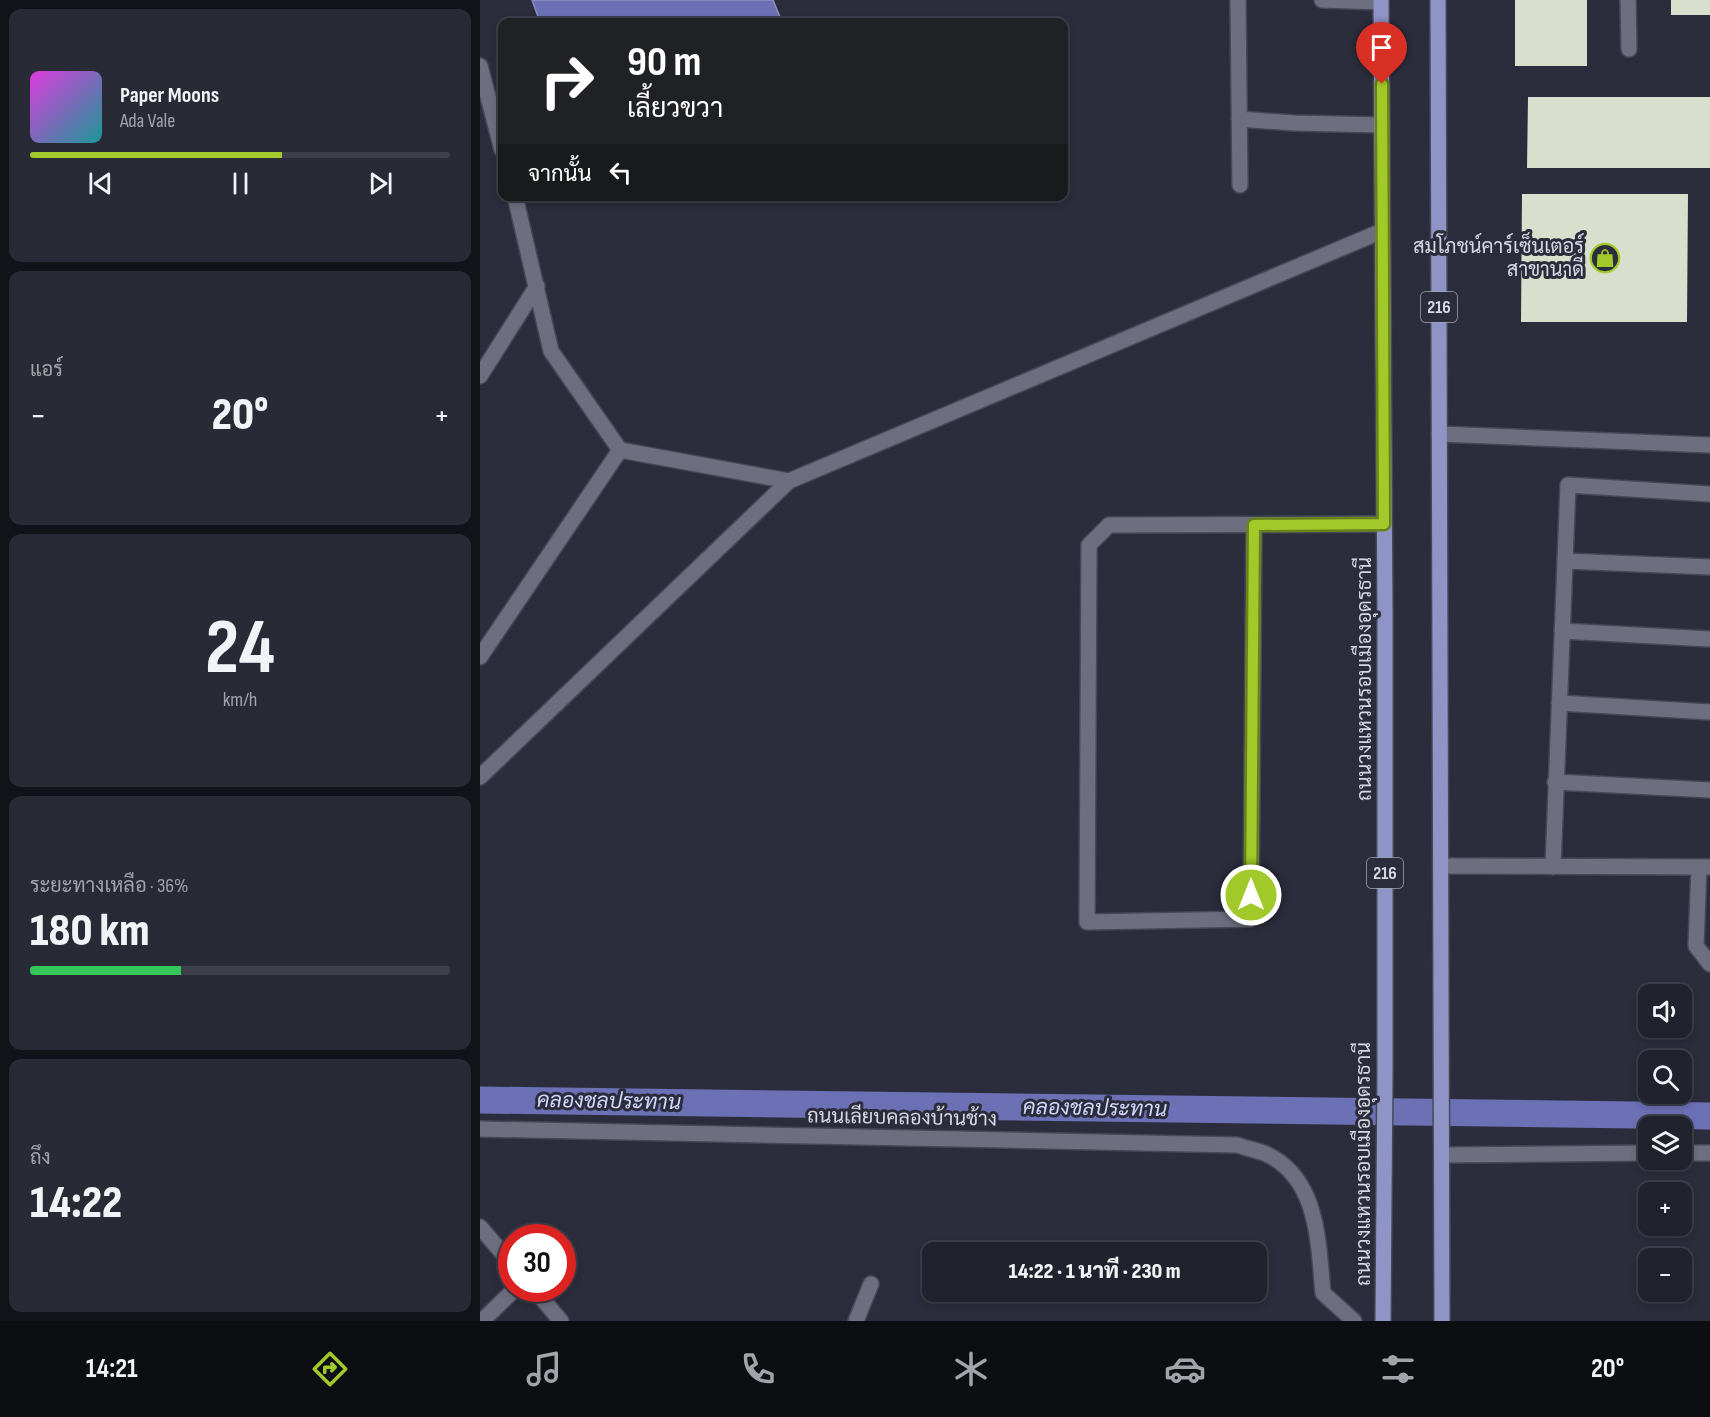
<!DOCTYPE html>
<html lang="th">
<meta charset="utf-8">
<style>
:root{--surface:#20222d;--page:#282a35;--text:#f1f3f6;--muted:#a2a4aa;--line:#3d3f49;--accent:#a1c92a}
body{margin:0;font-family:"Sofia Sans Condensed",Sarabun,sans-serif;background:var(--page);color:var(--text);height:100vh;display:flex;flex-direction:column;font-size:22px;white-space:nowrap}
*{box-sizing:border-box;margin:0}
p{font-size:20px;color:var(--muted)}
.icon{flex:none;width:33px;height:33px;fill:none;stroke:currentColor;stroke-width:2;stroke-linecap:round;stroke-linejoin:round}
.map{position:relative;flex:1;overflow:hidden}
.side{display:flex;flex-direction:column;gap:9px;padding:9px;background:#121319;width:480px}
.side>*{flex:none}
.banner{position:absolute;left:18px;top:18px;width:570px;height:183px;border-radius:12px;box-shadow:0 3px 9px #0003,0 0 0 2px var(--line);background:#202124;color:#fff;overflow:hidden}
.buttons{position:absolute;left:1158px;top:984px;display:grid;gap:12px}
.buttons a{display:grid;place-items:center;width:54px;height:54px;border-radius:12px;background:var(--surface);box-shadow:0 3px 9px #0003,0 0 0 2px var(--line);font-size:30px}
.speed{position:absolute;left:18px;top:1224px;display:flex;gap:12px;font-size:30px;font-weight:700;text-align:center}
.speed>*{display:grid;place-content:center;width:78px;height:78px;border-radius:50%;background:var(--surface);box-shadow:0 3px 9px #0003,0 0 0 2px var(--line);line-height:1}
.speed .limit{border:9px solid #d22;background:#fff;color:#111}
.pin{position:absolute;display:grid;place-items:center;width:51px;height:51px;color:#fff;margin:-62px -26px;border-radius:50% 50% 50% 0;rotate:-45deg;box-shadow:0 0 6px #0007}
.pin .icon{rotate:45deg}
.me{position:absolute;width:66px;margin:-33px;rotate:0deg;stroke-linejoin:round;filter:drop-shadow(0 0 4px #0008)}
.turn{display:flex;align-items:center;gap:21px;height:126px;padding:0 30px;font-size:27px}
.turn .icon{width:78px;height:78px;stroke-width:2.5}
.turn b{display:block;font-size:42px;line-height:51px}
.then{display:flex;align-items:center;height:57px;padding:0 30px;background:#0003;gap:12px;font-size:22px}
.big{font-size:45px;font-weight:800;line-height:1.1}
.side .card{flex:1;display:flex;flex-direction:column;justify-content:center;gap:9px;min-width:0;padding:0 21px;border-radius:12px;background:var(--page)}
.side .dial{align-items:center;gap:0}
.dial b{font-size:78px;line-height:1}
.song{display:flex;align-items:center;gap:18px}
.cover{width:72px;height:72px;border-radius:9px;background:linear-gradient(135deg,hsl(300 70% 55%),hsl(180 70% 35%))}
.played{height:6px;border-radius:3px;background:linear-gradient(90deg,var(--accent) 60%,var(--line) 60%)}
.keys{display:flex;justify-content:space-around;direction:ltr}
.heat{display:flex;justify-content:space-between;align-items:center;font-size:33px;direction:ltr}
.charge{height:9px;border-radius:4px;background:linear-gradient(90deg,#34c759 36%,var(--line) 0)}
.trip{position:absolute;left:442px;top:1242px;width:345px;height:60px;border-radius:12px;background:var(--surface);box-shadow:0 3px 9px #0003,0 0 0 2px var(--line);font-weight:800;line-height:60px;text-align:center}
.tabs{display:flex;height:96px;justify-content:space-around;align-items:center;background:#0d0e12;color:var(--muted)}
.tabs .icon{width:42px;height:42px}
.tabs .current{color:var(--accent)}
.tabs b{font-size:27px;color:var(--text)}
main{display:flex;flex:1;min-height:0}
.map>svg:first-child{display:block}
</style>
<main>
<section class="side">
<div class="card">
<div class="song"><i class="cover"></i><div><b>Paper Moons</b><p>Ada Vale</p></div></div>
<div class="played"></div>
<div class="keys"><svg class="icon" aria-label="previous" viewBox="0 0 24 24"><path d="M18 5L8 12l10 7zM5 5v14"/></svg><svg class="icon" aria-label="pause" viewBox="0 0 24 24"><path d="M8 5v14M16 5v14"/></svg><svg class="icon" aria-label="next" viewBox="0 0 24 24"><path d="M6 5l10 7-10 7zM19 5v14"/></svg></div>
</div>
<div class="card"><p>แอร์</p>
<div class="heat"><a>−</a><b class="big">20°</b><a>+</a></div>
</div>
<div class="card dial"><b>24</b><p>km/h</p></div>
<div class="card"><p>ระยะทางเหลือ · 36%</p><b class="big">180 km</b><div class="charge"></div></div>
<div class="card"><p>ถึง</p><b class="big">14:22</b></div>
</section>
<div class="map">
<svg width="1230" height="1321" viewBox="0 0 1230 1321">
<rect width="100%" height="100%" fill="#2b2d3c"/>
<!-- water -->
<path fill="#6c70b5" stroke="#8c8fc2" stroke-width="1.5" d="M52 0H293L302 22H60Z"/>
<g fill="none" stroke-linecap="round" stroke-linejoin="round">
<!-- canal -->
<path stroke="#6c70b5" stroke-width="27" d="M0 1100 1230 1116"/>
</g>
<!-- building -->
<path fill="#d8dfcc" d="M1035 0H1107V66H1035Z
M1191 0H1230V15H1191Z
M1048 97H1230V168H1047Z
M1042 194H1208L1207 322H1041Z"/>
<g fill="none" stroke-linecap="round" stroke-linejoin="round">
<!-- minor casing -->
<g stroke="#474855" stroke-width="18">
<path id="minor" d="M758 0 760 185
M842 0 901 2
M1148 0 1149 49
M0 66 22 150
M759 119 814 123 902 125
M35 196 71 351 140 450 309 481
M0 376 57 286
M959 434 1230 445
M774 525 771 919 607 922 609 545 629 525 904 524
M1085 561 1230 567
M1082 631 1230 639
M0 657 140 450
M1079 703 1230 712
M0 777 309 481 902 231
M1075 782 1230 790
M961 866 1230 867
M1073 867 1088 485 1230 494
M1219 867 1216 946 1230 964
M0 1129 757 1145C766 1148 775 1150 784 1153 839 1177 838 1242 843 1293L874 1321
M1202 1153H1230
M962 1155 1168 1153
M0 1227 32 1264
M53 1288 81 1321
M2 1321 36 1288
M376 1321 391 1284"/>
</g>
<!-- major casing -->
<g stroke="#474855" stroke-width="18">
<path id="major" d="M901 0 905 615V1071L903 1321
M958 0 962 1321"/>
</g>
<!-- minor -->
<use href="#minor" stroke="#6d6f80" stroke-width="15"/>
<!-- major -->
<use href="#major" stroke="#8f94c6" stroke-width="15"/>
</g>
<g fill="none" stroke-linecap="round" stroke-linejoin="round">
<!-- route casing -->
<g stroke="#69831b" stroke-width="15">
<path id="route" d="M771 895 774 525 904 524 902 84"/>
</g>
<!-- route -->
<use href="#route" stroke="#a1c92a" stroke-width="10"/>
</g>
<!-- icons -->
<defs>
<g id="shop-ring" transform="scale(1.5)"><circle r="9.5" fill="#2b2d3c" stroke="#a1c92a" stroke-width="1.5"/><path d="M-5-2.5h2.3a2.7 3.5 0 0 1 5.4 0H5L5.5 6h-11ZM-1.5-2.5h3a1.5 2.3 0 0 0-3 0Z" fill="#a1c92a"/></g>
</defs>
<g fill-rule="evenodd">
<use href="#shop-ring" x="1125" y="258"/>
</g>
<g text-anchor="middle" stroke-width="6" stroke-linejoin="round" paint-order="stroke">
<!-- shield labels -->
<g fill="#2b2d3c" stroke="#a3a5b0" stroke-width="1.5">
<rect x="941" y="292" width="36" height="30" rx="4.5"/>
<rect x="887" y="858" width="36" height="30" rx="4.5"/>
</g>
<g font-size="18" font-weight="bold" fill="#d7d8e2">
<text x="959" y="313">216</text>
<text x="905" y="879">216</text>
</g>
<!-- poi labels -->
<g font-size="20" fill="#d7d8e2" stroke="#2b2d3c" text-anchor="end">
<text x="1104" y="253">สมโภชน์คาร์เซ็นเตอร์<tspan x="1104" dy="23">สาขานาดี</tspan></text>
</g>
<!-- street labels -->
<g font-size="20" fill="#d7d8e2" stroke="#2b2d3c">
<text transform="translate(884 679) rotate(-90)" y="7">ถนนวงแหวนรอบเมืองอุดรธานี</text>
<text transform="translate(422 1117) rotate(1)" y="7">ถนนเลียบคลองบ้านช้าง</text>
<text transform="translate(883 1164) rotate(-90)" y="7">ถนนวงแหวนรอบเมืองอุดรธานี</text>
</g>
<!-- water labels -->
<g font-size="21" font-style="italic" fill="#d3d8ff" stroke="#2b2d3c">
<text transform="translate(129 1101) rotate(1)" y="7">คลองชลประทาน</text>
<text transform="translate(615 1108) rotate(1)" y="7">คลองชลประทาน</text>
</g>
</g>
</svg>
<div class="buttons">
<a><svg class="icon" aria-label="sound" viewBox="0 0 24 24"><path d="M4 9h4l5-4v14l-5-4H4zM17 9q2 3 0 6"/></svg></a>
<a><svg class="icon" aria-label="search" viewBox="0 0 24 24"><circle cx="10" cy="10" r="6"/><path d="M15 15l6 6"/></svg></a>
<a><svg class="icon" aria-label="layers" viewBox="0 0 24 24"><path d="M12 4l9 5-9 5-9-5zM3 14l9 5 9-5"/></svg></a>
<a>+</a>
<a>−</a>
</div>
<div class="speed"><div class="limit">30</div></div>
<div class="pin" style="left:902px;top:84px;background:#d93025"><svg class="icon" aria-label="arrive" viewBox="0 0 24 24"><path d="M6 21V4h12l-3 4 3 4H6"/></svg></div>
<svg class="me" style="left:771px;top:895px" viewBox="-20 -20 40 40"><circle r="17" fill="#a1c92a" stroke="#fff" stroke-width="3"/><path d="M0-11L8 9 0 5-8 9z" fill="#fff"/></svg>
<div class="trip">14:22 · 1 นาที · 230 m</div>
<div class="banner">
<div class="turn"><svg class="icon" aria-label="right" viewBox="0 0 24 24"><path d="M7 20v-9h11M14 6l5 5-5 5"/></svg><div><b>90 m</b>เลี้ยวขวา</div></div>
<div class="then">จากนั้น<svg class="icon" aria-label="left" viewBox="0 0 24 24"><path d="M17 20v-9H6M10 6l-5 5 5 5"/></svg></div>
</div>
</div>
</main>
<nav class="tabs">
<b>14:21</b>
<svg class="icon current" aria-label="directions" viewBox="0 0 24 24"><path d="M12 3l9 9-9 9-9-9zM9 14v-3h6M13 9l2 2-2 2"/></svg>
<svg class="icon" aria-label="music" viewBox="0 0 24 24"><path d="M9 18V5l10-2v13"/><circle cx="6" cy="18" r="3"/><circle cx="16" cy="16" r="3"/></svg>
<svg class="icon" aria-label="phone" viewBox="0 0 24 24"><path d="M5 4h4l2 5-3 2q2 4 5 5l2-3 5 2v4C11 20 4 13 5 4z"/></svg>
<svg class="icon" aria-label="climate" viewBox="0 0 24 24"><path d="M12 3v18M4 7l16 10M4 17L20 7"/></svg>
<svg class="icon" aria-label="car" viewBox="0 0 24 24"><path d="M5 17H2v-5l4-1 3-4h7l3 4 3 1v5h-3M9 17h6M6 11h13"/><circle cx="7" cy="17" r="2"/><circle cx="17" cy="17" r="2"/></svg>
<svg class="icon" aria-label="filters" viewBox="0 0 24 24"><path d="M4 7h16M4 17h16"/><circle cx="9" cy="7" r="2"/><circle cx="15" cy="17" r="2"/></svg>
<b>20°</b>
</nav>
